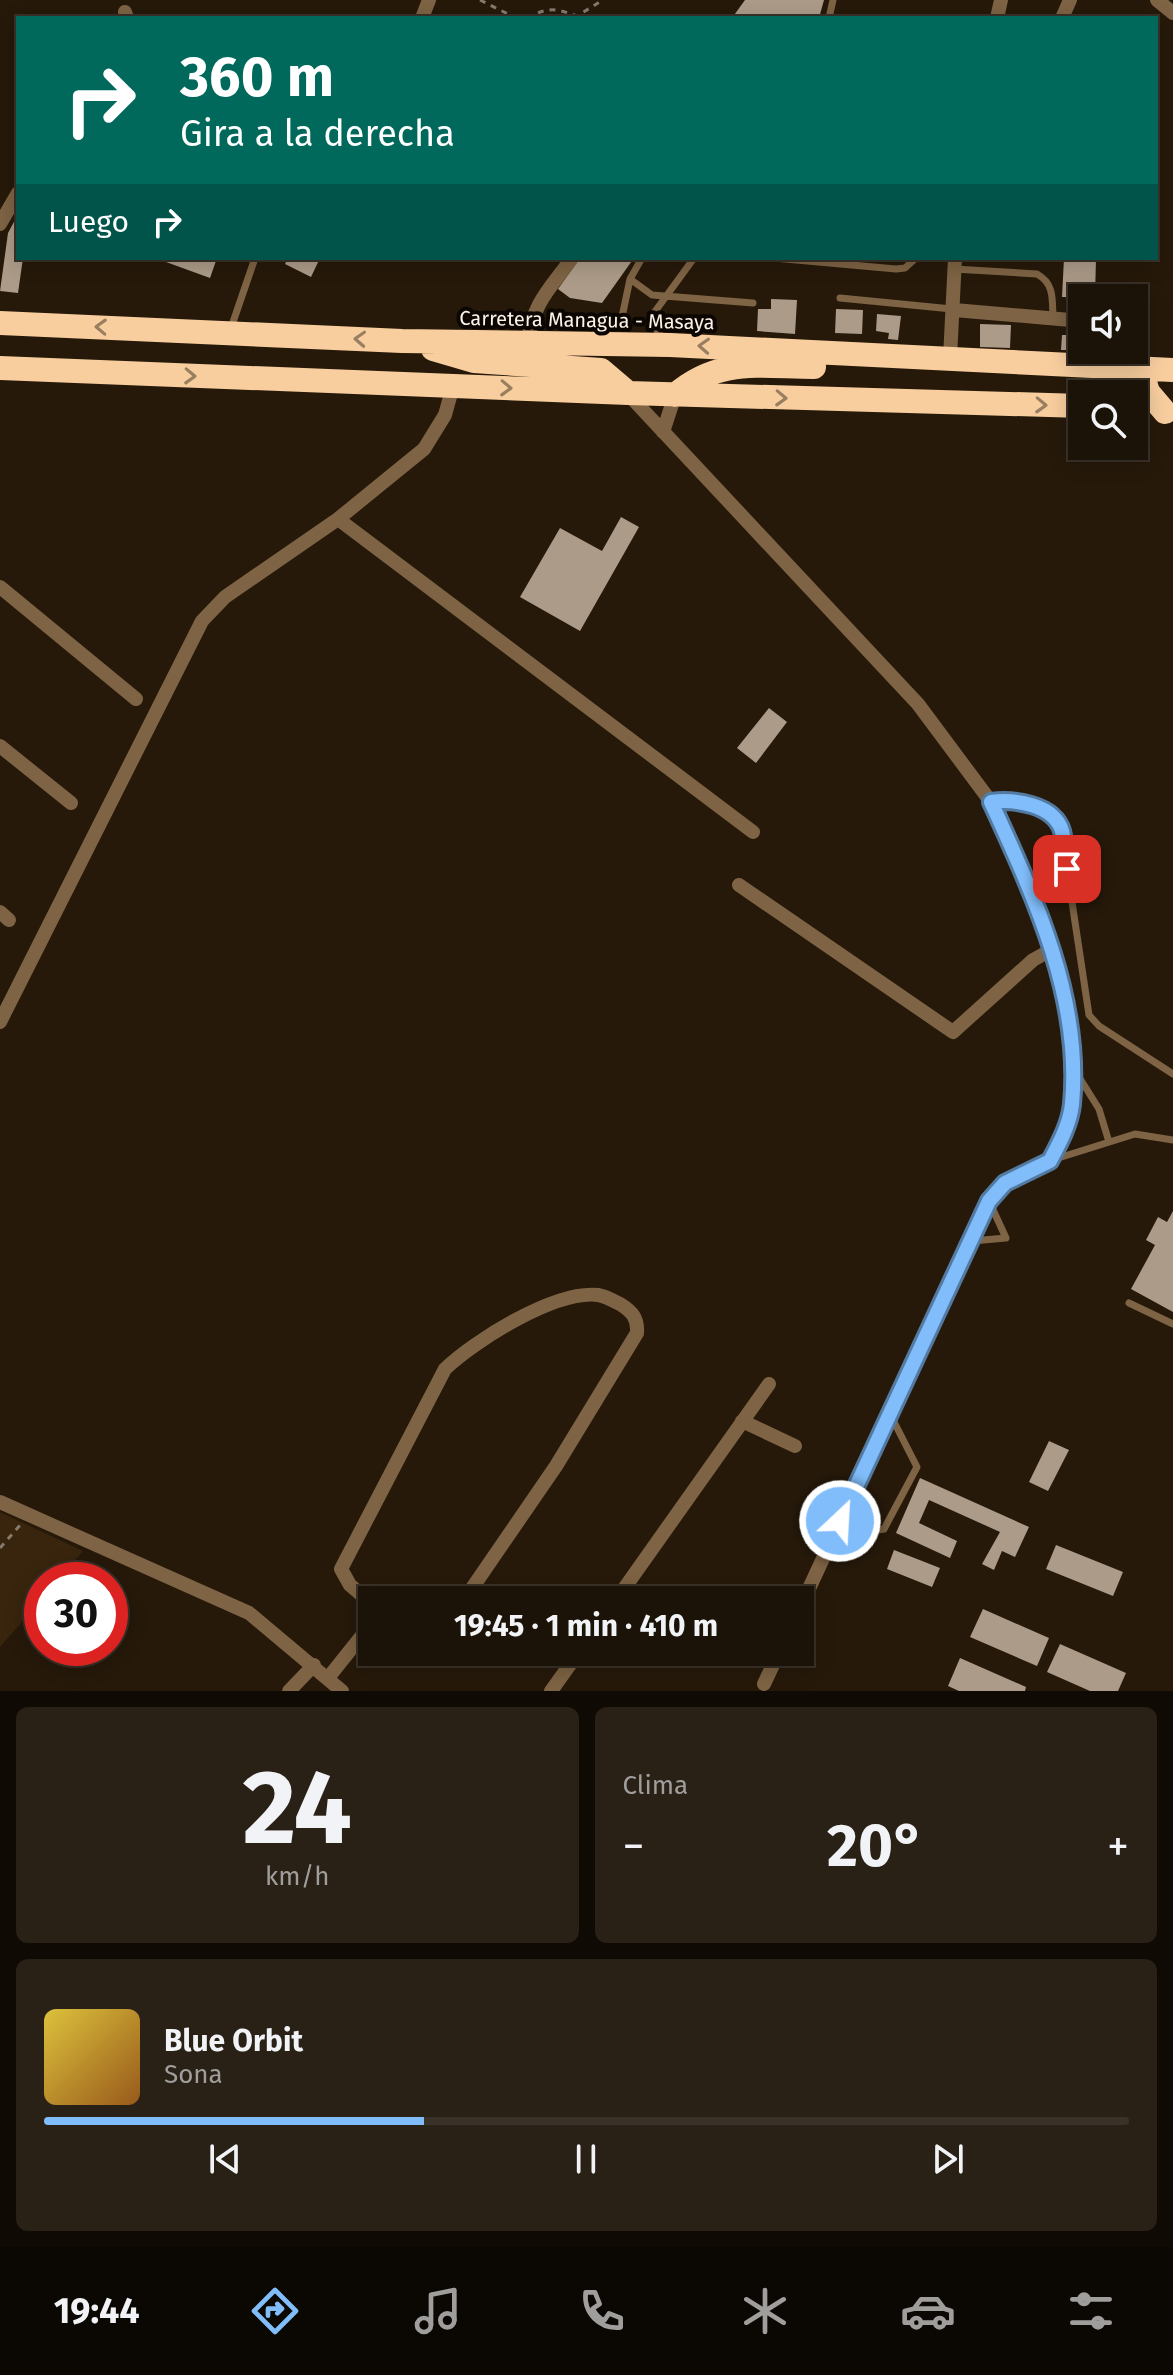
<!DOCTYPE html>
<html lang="es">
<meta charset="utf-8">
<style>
:root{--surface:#1c1308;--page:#292016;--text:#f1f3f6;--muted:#a09e9c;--line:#3a3229;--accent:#80bdfa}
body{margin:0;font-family:"Fira Sans",sans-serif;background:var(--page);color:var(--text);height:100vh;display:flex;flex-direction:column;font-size:30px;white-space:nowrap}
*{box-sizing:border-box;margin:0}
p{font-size:26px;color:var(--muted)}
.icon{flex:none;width:44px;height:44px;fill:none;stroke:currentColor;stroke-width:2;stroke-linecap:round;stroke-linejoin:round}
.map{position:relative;height:1691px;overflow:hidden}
.sheet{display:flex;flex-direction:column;gap:16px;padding:16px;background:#0f0a04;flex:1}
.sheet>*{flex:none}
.top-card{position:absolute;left:16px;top:16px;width:1142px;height:244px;border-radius:0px;box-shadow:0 4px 20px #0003,0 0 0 2px var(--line);background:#00695c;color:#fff;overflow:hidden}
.controls{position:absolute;left:1068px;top:284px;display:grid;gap:16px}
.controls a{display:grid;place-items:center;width:80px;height:80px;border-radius:0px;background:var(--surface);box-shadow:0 4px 20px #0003,0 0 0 2px var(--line);font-size:40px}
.speed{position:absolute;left:24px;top:1562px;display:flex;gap:16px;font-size:40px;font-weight:700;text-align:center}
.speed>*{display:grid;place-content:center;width:104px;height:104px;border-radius:50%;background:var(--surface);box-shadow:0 4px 20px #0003,0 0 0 2px var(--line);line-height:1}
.speed .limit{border:12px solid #d22;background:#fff;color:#111}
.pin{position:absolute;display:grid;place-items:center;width:68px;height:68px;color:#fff;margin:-34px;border-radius:16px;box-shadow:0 4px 12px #0006}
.me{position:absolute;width:88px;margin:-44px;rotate:25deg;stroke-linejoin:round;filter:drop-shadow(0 0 6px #0008)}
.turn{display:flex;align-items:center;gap:28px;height:168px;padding:0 32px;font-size:36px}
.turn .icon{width:104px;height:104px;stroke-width:2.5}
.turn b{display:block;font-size:56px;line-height:68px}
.then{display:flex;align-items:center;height:76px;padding:0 32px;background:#0003;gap:16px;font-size:30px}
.big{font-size:60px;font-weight:700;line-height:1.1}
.sheet .widget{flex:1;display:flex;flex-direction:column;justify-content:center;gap:12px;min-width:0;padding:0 28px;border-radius:12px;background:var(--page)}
.sheet .dial{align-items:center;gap:0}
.dial b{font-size:104px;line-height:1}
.song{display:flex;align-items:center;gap:24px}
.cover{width:96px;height:96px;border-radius:12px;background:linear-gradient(135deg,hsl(50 70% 55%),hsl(30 70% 35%))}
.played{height:8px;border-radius:4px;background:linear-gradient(90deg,var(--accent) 35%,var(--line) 35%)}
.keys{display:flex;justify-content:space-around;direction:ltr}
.heat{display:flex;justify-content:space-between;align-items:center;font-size:44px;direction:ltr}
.sheet .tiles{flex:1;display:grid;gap:16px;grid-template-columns:1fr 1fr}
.widget:last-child{grid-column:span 2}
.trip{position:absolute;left:358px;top:1586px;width:456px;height:80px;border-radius:0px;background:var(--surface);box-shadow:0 4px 20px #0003,0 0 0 2px var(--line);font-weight:700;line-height:80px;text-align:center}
.tab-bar{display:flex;height:128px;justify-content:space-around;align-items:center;background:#0b0803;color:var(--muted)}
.tab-bar .icon{width:56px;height:56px}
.tab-bar .active{color:var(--accent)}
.tab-bar b{font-size:36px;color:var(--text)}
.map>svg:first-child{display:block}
</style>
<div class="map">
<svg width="1173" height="1691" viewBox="0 0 1173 1691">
<rect width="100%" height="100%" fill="#26190a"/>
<!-- green -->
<path fill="#39250d" d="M0 1512 83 1551 58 1580H42V1599L0 1647Z"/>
<!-- building -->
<path fill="#ac9b88" d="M745 0H824L819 18H732Z
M16 218 18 258H23L18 293 0 291 8 233Z
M155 258H217L210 278Z
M288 258H320L311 277 285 264Z
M580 258H634L602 303 570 298 558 289Z
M1064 258H1096L1095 298 1062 297Z
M771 299 797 300 795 334 757 331 758 309H771Z
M836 309 863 310 862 334 835 333Z
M877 314 901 316 898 340 888 339 889 333 876 331Z
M980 324 1011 325 1010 348 980 347Z
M1062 335H1081V350H1061Z
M621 517 639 527 580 631 520 597 560 528 602 551Z
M769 708 787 722 756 763 737 748Z
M1173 1211V1312L1131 1289 1155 1245 1146 1240 1158 1217 1167 1222Z
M1049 1441 1069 1450 1048 1491 1029 1482Z
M920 1478 1029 1527 1015 1557 1002 1551 994 1570 982 1564 1000 1532 929 1500 919 1523 957 1541 950 1558 896 1533Z
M1056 1545 1123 1572 1113 1596 1046 1569Z
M894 1550 940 1568 932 1587 887 1569Z
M983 1609 1049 1638 1037 1666 970 1637Z
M1060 1644 1126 1673 1118 1691H1090L1047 1672Z
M960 1658 1026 1687 1025 1691H959L948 1686Z"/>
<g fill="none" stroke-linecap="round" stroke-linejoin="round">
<!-- path -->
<path stroke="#867a6d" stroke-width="3" stroke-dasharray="6 6" stroke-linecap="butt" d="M480 0 516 18
M527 18C548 7 555 8 577 16L603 0
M0 1548 21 1524"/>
<!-- lane -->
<path stroke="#7e6344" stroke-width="7" d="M829 18 833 0
M774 258 896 269 905 268 916 258
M954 269 1037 274C1055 284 1052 300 1053 318
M630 279 652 295 753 303
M840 298 952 309
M231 328 255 258
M599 336 622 317 630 279 642 258
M663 338 652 324 651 317 694 258
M991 802C1017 798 1046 805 1061 829L1089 1015 1099 1026 1173 1074
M1074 1069 1099 1109 1109 1142
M1052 1160 1135 1134 1173 1140
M972 1241 1006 1238 989 1201
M1129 1303 1173 1324
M834 1538 884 1529 917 1467 891 1416"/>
<!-- street -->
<path stroke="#7e6344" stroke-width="14" d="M1157 0 1173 13
M125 12 127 18
M422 18 429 0
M997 18 1001 0
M1062 18 1070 0
M0 224 18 193
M954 310 1082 321
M1134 337 1141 369
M528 342C533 302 550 289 572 258
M950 358 955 258
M628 394 918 704 991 802 1032 889 1069 1014 1072 1106 1050 1161 1005 1183 989 1201 800 1608
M663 432 675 395
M338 519 753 832
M0 587 136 699
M0 746 71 803
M739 885 953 1032 1033 960 1051 950
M0 912 9 920
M0 1022 202 621 225 597 338 519 424 449 445 415 453 386
M742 1421 795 1446
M0 1502 249 1613 342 1691
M616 1600 769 1384
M372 1604 350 1585 341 1569 445 1369C474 1341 555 1290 598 1295 605 1296 614 1301 620 1304 633 1312 638 1319 637 1333L556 1466 464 1600
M328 1678 372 1623
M764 1684 779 1652
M289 1691 314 1665
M551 1691 579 1652"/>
<!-- highway -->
<path stroke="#f8ce9f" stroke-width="24" d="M0 323 402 341 670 345 1173 370
M433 349 474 361 601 370 628 393
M0 368 628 393 1082 406
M1141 369 1148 392 1165 412
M1104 394 1125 385 1141 369
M675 395C719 357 760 367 814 367"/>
</g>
<!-- one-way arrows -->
<defs><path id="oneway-chevron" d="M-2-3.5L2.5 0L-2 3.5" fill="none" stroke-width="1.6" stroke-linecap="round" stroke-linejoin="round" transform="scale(2)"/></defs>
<g stroke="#997e60">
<use href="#oneway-chevron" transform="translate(101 327) rotate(-178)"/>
<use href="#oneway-chevron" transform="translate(360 339) rotate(-177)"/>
<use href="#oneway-chevron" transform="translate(704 346) rotate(-177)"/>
<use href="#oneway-chevron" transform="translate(190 376) rotate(2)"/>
<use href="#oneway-chevron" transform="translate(506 388) rotate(2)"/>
<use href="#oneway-chevron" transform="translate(781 398) rotate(2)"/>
<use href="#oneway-chevron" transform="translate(1041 405) rotate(2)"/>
</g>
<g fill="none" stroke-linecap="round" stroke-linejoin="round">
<!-- route casing -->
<g stroke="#537ba2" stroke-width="20">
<path id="route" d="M840 1521 989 1201 1005 1183 1050 1161C1059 1144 1070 1124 1072 1104 1082 998 1034 896 991 802 1014 799 1054 804 1062 831 1065 843 1065 857 1067 869"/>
</g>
<!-- route -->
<use href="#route" stroke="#80bdfa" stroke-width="14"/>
</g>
<g text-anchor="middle" stroke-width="8" stroke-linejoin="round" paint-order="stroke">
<!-- street labels -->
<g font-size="20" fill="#fcf2e8" stroke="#0b0602">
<text transform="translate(587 320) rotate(1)" y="7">Carretera Managua - Masaya</text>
</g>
</g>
</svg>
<div class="controls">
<a><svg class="icon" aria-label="sound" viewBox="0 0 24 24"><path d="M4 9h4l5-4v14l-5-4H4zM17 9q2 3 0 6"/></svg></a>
<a><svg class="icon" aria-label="search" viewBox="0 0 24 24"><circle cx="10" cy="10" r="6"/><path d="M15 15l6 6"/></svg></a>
</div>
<div class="speed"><div class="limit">30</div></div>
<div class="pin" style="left:1067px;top:869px;background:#d93025"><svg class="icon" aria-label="arrive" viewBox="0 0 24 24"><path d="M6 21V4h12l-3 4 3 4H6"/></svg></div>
<svg class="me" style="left:840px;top:1521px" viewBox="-20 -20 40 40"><circle r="17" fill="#80bdfa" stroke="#fff" stroke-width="3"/><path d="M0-11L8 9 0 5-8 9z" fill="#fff"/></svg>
<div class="trip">19:45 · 1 min · 410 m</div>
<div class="top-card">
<div class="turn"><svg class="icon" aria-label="right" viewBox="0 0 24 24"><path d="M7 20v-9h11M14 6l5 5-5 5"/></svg><div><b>360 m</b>Gira a la derecha</div></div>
<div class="then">Luego<svg class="icon" aria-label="right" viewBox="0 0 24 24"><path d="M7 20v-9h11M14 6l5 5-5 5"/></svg></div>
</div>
</div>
<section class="sheet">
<div class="tiles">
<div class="widget dial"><b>24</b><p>km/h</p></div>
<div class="widget"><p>Clima</p>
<div class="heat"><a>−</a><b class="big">20°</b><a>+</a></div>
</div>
<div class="widget">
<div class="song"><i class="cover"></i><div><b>Blue Orbit</b><p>Sona</p></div></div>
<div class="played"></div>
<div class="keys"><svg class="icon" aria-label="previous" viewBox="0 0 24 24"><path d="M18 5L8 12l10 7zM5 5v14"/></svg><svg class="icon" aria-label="pause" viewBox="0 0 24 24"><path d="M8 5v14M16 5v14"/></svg><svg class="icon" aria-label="next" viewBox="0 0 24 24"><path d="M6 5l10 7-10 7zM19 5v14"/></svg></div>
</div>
</div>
</section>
<nav class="tab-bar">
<b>19:44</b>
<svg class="icon active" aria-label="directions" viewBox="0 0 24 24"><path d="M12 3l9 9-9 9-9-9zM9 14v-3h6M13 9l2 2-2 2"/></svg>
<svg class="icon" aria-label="music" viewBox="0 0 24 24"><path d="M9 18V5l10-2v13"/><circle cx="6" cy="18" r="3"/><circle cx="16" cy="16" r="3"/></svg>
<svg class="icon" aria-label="phone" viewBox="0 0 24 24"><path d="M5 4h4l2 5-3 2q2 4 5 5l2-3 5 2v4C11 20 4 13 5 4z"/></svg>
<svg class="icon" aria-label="climate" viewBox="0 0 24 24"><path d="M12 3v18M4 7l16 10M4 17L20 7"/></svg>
<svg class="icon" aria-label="car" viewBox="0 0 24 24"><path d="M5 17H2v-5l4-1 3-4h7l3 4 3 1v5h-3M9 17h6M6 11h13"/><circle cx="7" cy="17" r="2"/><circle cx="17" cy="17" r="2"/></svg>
<svg class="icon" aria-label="filters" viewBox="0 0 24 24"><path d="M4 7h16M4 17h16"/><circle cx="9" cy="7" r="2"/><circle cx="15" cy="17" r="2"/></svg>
</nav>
